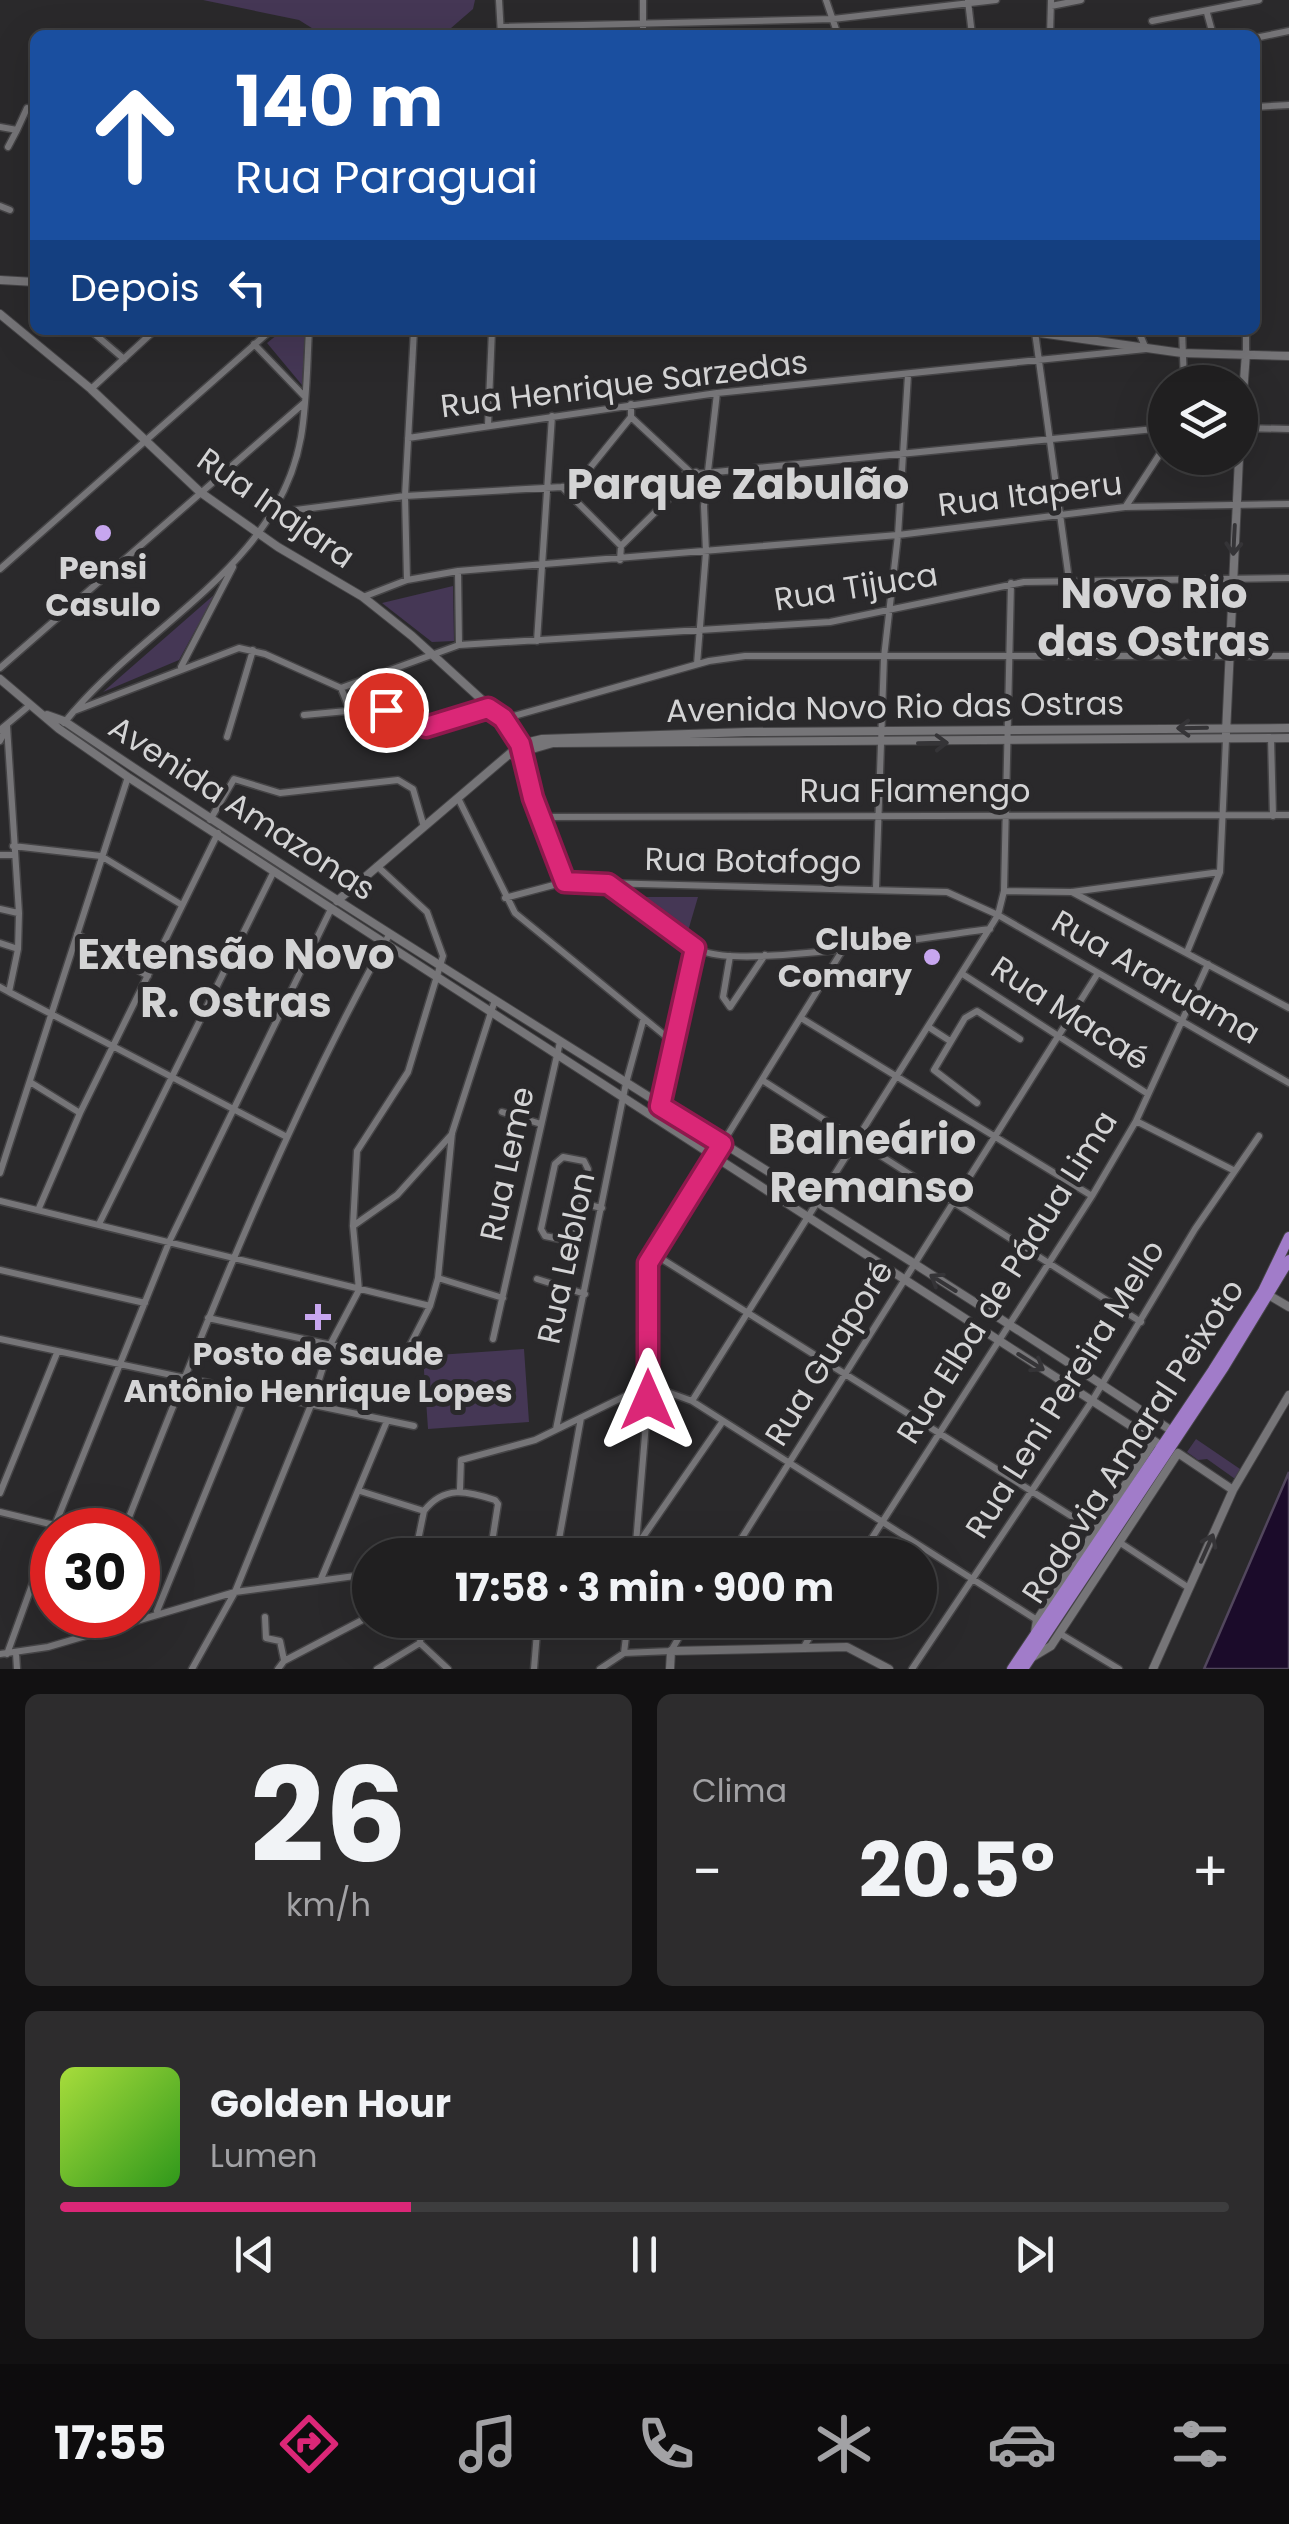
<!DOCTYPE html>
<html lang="pt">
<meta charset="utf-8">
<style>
:root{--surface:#201f20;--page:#2d2c2d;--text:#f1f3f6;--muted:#a2a2a5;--line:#3d3d3e;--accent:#db2777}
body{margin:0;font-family:Poppins,sans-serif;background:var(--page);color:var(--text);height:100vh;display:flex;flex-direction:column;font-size:38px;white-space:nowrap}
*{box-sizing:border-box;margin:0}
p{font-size:32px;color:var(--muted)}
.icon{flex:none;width:55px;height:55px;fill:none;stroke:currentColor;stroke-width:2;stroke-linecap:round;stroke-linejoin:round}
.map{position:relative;height:1669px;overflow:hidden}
.side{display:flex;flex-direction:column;gap:25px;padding:25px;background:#121112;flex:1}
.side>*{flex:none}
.guide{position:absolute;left:30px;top:30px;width:1230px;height:305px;border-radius:15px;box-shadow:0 10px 40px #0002,0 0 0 2px var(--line);background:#1a4fa0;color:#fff;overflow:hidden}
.fabs{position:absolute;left:1148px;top:365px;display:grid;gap:20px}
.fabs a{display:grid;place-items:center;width:110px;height:110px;border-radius:50%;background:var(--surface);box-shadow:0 10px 40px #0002,0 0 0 2px var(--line);font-size:50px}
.speed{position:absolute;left:30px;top:1508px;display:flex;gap:20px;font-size:50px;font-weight:700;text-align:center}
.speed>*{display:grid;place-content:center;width:130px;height:130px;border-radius:50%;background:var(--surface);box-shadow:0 10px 40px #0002,0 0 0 2px var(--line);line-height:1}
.speed .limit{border:15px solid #d22;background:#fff;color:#111}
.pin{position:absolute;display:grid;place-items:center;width:85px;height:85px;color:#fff;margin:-42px;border:5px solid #fff;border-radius:50%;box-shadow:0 2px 10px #0007}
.me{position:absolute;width:110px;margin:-55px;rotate:0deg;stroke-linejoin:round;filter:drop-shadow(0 0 8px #0008)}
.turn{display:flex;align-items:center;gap:35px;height:210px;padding:0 40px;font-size:45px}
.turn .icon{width:130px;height:130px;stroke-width:2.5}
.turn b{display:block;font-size:70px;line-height:85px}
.then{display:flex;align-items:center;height:95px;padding:0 40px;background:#0003;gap:20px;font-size:38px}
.big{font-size:75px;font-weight:700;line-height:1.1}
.side .widget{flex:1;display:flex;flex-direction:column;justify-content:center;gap:15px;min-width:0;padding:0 35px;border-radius:15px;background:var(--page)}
.side .dial{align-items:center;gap:0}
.dial b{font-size:130px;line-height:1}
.song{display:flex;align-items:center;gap:30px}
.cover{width:120px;height:120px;border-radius:15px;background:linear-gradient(135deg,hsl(80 70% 55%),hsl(110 70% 35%))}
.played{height:10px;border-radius:5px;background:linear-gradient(90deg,var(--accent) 30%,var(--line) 30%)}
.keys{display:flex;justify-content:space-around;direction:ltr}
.heat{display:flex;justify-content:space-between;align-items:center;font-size:55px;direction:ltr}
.side .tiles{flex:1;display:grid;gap:25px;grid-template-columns:1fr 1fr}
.widget:last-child{grid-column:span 2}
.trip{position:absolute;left:352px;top:1538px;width:585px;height:100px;border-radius:50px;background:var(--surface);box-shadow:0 10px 40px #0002,0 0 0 2px var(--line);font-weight:700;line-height:100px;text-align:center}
.dock{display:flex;height:160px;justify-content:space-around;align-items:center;background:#0d0c0d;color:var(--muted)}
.dock .icon{width:70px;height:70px}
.dock .active{color:var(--accent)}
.dock b{font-size:45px;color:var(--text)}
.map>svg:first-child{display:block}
</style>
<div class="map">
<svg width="1289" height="1669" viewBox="0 0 1289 1669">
<rect width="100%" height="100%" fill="#2a292b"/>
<!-- green -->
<path fill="#453755" d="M203 0H475L473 9 443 35H323L299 20Z
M283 330H305L302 385 267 343Z
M453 586 454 641 432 642 382 603Z
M215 594 179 660 103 692Z
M642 897H698L688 931Z
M524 1349 529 1422 428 1429 423 1356Z
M1196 1439 1243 1471 1238 1481 1207 1459 1198 1460 1187 1452Z"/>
<!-- water -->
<path fill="#1b0b2a" stroke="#52475d" stroke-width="2.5" d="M1289 1472V1669H1204Z"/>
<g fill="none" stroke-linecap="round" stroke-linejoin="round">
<!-- minor casing -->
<g stroke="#454446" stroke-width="9">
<path id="minor" d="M499 0 501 35
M643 0V35
M826 0 838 35
M968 1 972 35
M1051 6 1081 0
M1207 13 1213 35
M1152 21 1259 0
M501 27 833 19 996 0
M1050 35 1051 0
M1255 38 1289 31
M1255 107 1289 105
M0 127 17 130 27 108
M8 147 17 130
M35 171V180
M0 206 10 210
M90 330 124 359
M1182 330 1184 382
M1035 332 1069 580
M254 344 305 397
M1246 353V330
M91 389 155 330
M631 417 689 471
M488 425 492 330
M1240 428 1289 429
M408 438 717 393 1146 349 1138 330
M577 484 631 417V404
M562 487 621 546
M1126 506 1165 446
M272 513 405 496 562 487 1165 428
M620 560 621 546 696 472
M0 569 271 330
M458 571 459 645
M407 580 405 496 414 330
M363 597 407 580 458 571 898 535 1125 507 1289 504
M537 641 552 416
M697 664 706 552 704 506 717 393
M181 667 233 567
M0 668 304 403
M341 688 351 713
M75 710C151 622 279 563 301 437 307 402 307 365 309 330
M304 715 379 708 426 727 488 708
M503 719 709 661 745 656H1289
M64 723 74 711 239 648 265 654 341 688 459 645 830 622 1024 582 1289 578
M0 730 30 705
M227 737 253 650
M1271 738 1273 816
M0 741 7 727
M522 751 533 798 565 882
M458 798 515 913 674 1043
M540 817 1289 815
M210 820 234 779 280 793 398 780 413 789 424 827
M13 846 101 856 182 905
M0 855H14
M610 886C637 904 676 943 705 952 754 968 930 936 990 929
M876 888 884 657 898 535 908 375
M1004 891 1072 892 1220 872
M1072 892 1289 1008
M505 898 565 882 947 892 998 915 1289 1083
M0 909 18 913
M77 934 148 976
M0 943 18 949
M1187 952 1220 872 1226 739
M730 956 723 997 730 1007 765 955
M964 975 1148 1094
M0 987 9 992 18 949 19 913 7 726
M9 992 285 1136
M801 1018 1092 1196
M930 1028 950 1041
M762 1080 1141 1322
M30 1082 80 1113
M977 1103 934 1070 965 1018 977 1011 1020 1039
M502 1112 541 1124
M656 1117 695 948
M1136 1121 1233 1170
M563 1157 584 1161 588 1169 569 1241 545 1236 541 1229 555 1164Z
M0 1173 128 777
M0 1201 430 1306
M580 1203 602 1208
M39 1208 80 1113 218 833
M100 1222 274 871
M353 1226 397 1195 452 1134
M654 1254 1095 1531
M0 1270 145 1303
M438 1278 503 1298
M537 1279 585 1294
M208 1318 386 1357 407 1351 430 1306 438 1278 452 1133 495 1000
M0 1339 414 1426
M493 1339 560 1042
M692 1401 998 915 1004 891 1011 583
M556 1429 626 1083 643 1021
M460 1489 461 1460 535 1440 648 1385 692 1401 1037 1620
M360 1491 424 1511C444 1485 467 1491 495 1500L498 1504 490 1555
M0 1493 57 1353
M0 1512 54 1525
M53 1530 170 1240 331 909
M124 1530C204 1327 283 1126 389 935
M1119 1542 1189 1588
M558 1545 581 1418
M415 1555 424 1511
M503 1555 602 1541 636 1547 723 1421
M635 1555 648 1399V1263L845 946
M731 1555 1098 973
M861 1555 1092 1196 1136 1121 1208 964
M321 1579 387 1421
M157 1611 247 1391
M265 1617 266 1638 280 1641 284 1660
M422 1620 420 1643 448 1669
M1059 1633 1119 1669
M81 1637 90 1615
M805 1645 820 1620
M16 1653 17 1669
M624 1653 628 1620
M0 1654 48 1647 235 1592 370 1574
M7 1654 52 1530
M192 1669 235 1592 311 1405 330 1345 359 1290 353 1226 357 1151 408 1072 443 956 427 912 377 866
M278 1669 284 1661 370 1616
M377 1669 420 1643
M534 1669 538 1620
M600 1669 624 1653 671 1651 689 1620
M912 1669 1092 1401 1195 1229 1259 1136"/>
</g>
<!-- tertiary casing -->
<g stroke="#454446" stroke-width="10">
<path id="tertiary" d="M0 280 35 282
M0 314 91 389 200 492 278 547 363 597 412 636 503 719 521 747
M1019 330 1182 353 1289 356
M1240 435 1246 353
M0 679 59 729 128 777 1162 1446
M47 715 64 721C428 967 807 1188 1172 1431
M1226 733 1239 458
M511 755 553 743 1289 738
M337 901 521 744 542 739 747 732 1289 728
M1267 1294 1289 1307
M1035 1632 1037 1620 1154 1441
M1031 1658 1051 1646 1178 1453 1233 1490
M670 1669 671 1651 847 1647 889 1669
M1153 1669 1233 1490 1289 1395"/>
</g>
<!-- trunk casing -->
<g stroke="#454446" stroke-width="12">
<path id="trunk" d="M1012 1669 1213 1370 1263 1291 1289 1237
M1023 1669 1224 1367 1289 1260"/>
</g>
<!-- minor -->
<use href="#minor" stroke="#767578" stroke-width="6"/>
<!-- tertiary -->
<use href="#tertiary" stroke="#767578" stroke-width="8"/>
<!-- trunk -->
<use href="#trunk" stroke="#a17cc9" stroke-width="10"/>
</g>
<!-- one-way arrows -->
<defs><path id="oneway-shaft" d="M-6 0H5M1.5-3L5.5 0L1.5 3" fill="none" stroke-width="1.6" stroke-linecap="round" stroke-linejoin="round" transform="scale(2.5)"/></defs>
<g stroke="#353437">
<use href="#oneway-shaft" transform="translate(1234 540) rotate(93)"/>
<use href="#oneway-shaft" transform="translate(1192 728) rotate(179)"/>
<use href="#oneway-shaft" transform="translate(933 743) rotate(-1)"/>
<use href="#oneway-shaft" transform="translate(943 1283) rotate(-148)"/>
<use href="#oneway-shaft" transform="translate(1031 1362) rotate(32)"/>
<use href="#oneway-shaft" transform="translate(1207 1548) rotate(-66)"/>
</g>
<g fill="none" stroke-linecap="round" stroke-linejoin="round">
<!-- route casing -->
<g stroke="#8e194d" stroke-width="25">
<path id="route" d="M386 710 426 727 488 708 503 718 520 744 533 798 565 882 608 884 695 948 660 1106 722 1144 648 1263V1400"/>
</g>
<!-- route -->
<use href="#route" stroke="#db2777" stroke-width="18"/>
</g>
<!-- markers -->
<g fill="#c7a6ef" stroke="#2a292b" stroke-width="4">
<circle cx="103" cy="533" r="10"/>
<circle cx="932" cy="957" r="10"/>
<path d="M313 1302h10v10h10v10h-10v10h-10v-10h-10v-10h10z"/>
</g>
<g text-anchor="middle" stroke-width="10" stroke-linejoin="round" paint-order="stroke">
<!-- street labels -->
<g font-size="32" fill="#d4d4d5" stroke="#2a292b">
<text transform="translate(624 384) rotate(-7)" y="11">Rua Henrique Sarzedas</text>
<text transform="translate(1030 494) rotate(-7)" y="11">Rua Itaperu</text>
<text transform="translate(276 508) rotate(35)" y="11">Rua Inajara</text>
<text transform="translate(856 587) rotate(-9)" y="11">Rua Tijuca</text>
<text transform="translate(895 707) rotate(-1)" y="11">Avenida Novo Rio das Ostras</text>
<text x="915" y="802">Rua Flamengo</text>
<text transform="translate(242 808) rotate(33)" y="11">Avenida Amazonas</text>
<text transform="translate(753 861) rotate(1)" y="11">Rua Botafogo</text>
<text transform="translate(1156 977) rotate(30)" y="11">Rua Araruama</text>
<text transform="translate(1070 1013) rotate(33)" y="11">Rua Macaé</text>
<text transform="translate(507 1164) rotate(-78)" y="11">Rua Leme</text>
<text transform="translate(566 1258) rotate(-78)" y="11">Rua Leblon</text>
<text transform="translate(1007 1277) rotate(-58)" y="11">Rua Elba de Pádua Lima</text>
<text transform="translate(829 1353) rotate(-58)" y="11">Rua Guaporé</text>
<text transform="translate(1065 1389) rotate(-58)" y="11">Rua Leni Pereira Mello</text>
<text transform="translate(1133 1441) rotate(-57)" y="11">Rodovia Amaral Peixoto</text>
</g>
<!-- poi labels -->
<g font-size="32" font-weight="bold" fill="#d4d4d5" stroke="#2a292b">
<text x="103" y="579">Pensi<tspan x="103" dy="37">Casulo</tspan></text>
<text x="912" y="950" text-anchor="end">Clube<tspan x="912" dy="37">Comary</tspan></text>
<text x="318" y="1365">Posto de Saude<tspan x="318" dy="37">Antônio Henrique Lopes</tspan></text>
</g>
<!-- district labels -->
<g font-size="42" font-weight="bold" fill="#d4d4d5" stroke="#2a292b">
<text x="738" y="499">Parque Zabulão</text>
<text x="1154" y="608">Novo Rio<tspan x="1154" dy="48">das Ostras</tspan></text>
<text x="236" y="969">Extensão Novo<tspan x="236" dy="48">R. Ostras</tspan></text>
<text x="872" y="1154">Balneário<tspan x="872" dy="48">Remanso</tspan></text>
</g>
</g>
</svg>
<div class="fabs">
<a><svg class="icon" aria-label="layers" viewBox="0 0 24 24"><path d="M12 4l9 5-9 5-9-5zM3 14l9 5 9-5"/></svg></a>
</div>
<div class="speed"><div class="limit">30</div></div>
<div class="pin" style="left:386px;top:710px;background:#d93025"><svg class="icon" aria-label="arrive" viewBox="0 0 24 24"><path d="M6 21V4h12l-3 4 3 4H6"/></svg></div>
<svg class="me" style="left:648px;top:1400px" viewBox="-20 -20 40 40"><path d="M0-17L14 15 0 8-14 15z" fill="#db2777" stroke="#fff" stroke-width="4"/></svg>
<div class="trip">17:58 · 3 min · 900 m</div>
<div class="guide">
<div class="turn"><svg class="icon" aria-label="ahead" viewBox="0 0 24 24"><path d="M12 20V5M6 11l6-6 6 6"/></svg><div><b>140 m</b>Rua Paraguai</div></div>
<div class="then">Depois<svg class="icon" aria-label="left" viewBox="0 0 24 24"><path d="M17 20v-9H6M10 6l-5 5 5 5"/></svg></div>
</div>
</div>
<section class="side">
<div class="tiles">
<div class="widget dial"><b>26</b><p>km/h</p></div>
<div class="widget"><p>Clima</p>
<div class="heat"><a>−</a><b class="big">20.5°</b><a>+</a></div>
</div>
<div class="widget">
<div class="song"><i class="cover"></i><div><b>Golden Hour</b><p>Lumen</p></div></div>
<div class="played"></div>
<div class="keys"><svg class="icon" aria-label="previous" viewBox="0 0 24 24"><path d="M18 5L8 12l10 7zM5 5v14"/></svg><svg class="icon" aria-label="pause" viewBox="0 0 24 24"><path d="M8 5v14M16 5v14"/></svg><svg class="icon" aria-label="next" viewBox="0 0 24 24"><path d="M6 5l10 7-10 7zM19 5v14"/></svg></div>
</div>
</div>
</section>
<nav class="dock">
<b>17:55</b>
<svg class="icon active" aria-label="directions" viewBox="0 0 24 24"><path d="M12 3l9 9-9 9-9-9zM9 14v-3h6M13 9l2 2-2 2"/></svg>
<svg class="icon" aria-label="music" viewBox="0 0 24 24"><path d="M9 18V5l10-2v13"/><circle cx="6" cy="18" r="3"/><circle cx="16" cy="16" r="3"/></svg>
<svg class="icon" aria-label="phone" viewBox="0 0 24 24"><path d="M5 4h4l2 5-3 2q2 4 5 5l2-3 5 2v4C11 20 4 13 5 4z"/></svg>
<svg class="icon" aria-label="climate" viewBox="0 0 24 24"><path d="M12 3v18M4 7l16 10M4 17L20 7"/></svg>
<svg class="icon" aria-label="car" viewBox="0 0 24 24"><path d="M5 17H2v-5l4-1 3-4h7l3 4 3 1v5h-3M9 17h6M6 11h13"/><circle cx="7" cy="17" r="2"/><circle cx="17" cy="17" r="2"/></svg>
<svg class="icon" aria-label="filters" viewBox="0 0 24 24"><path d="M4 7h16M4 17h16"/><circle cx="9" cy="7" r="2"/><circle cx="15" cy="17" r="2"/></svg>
</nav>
